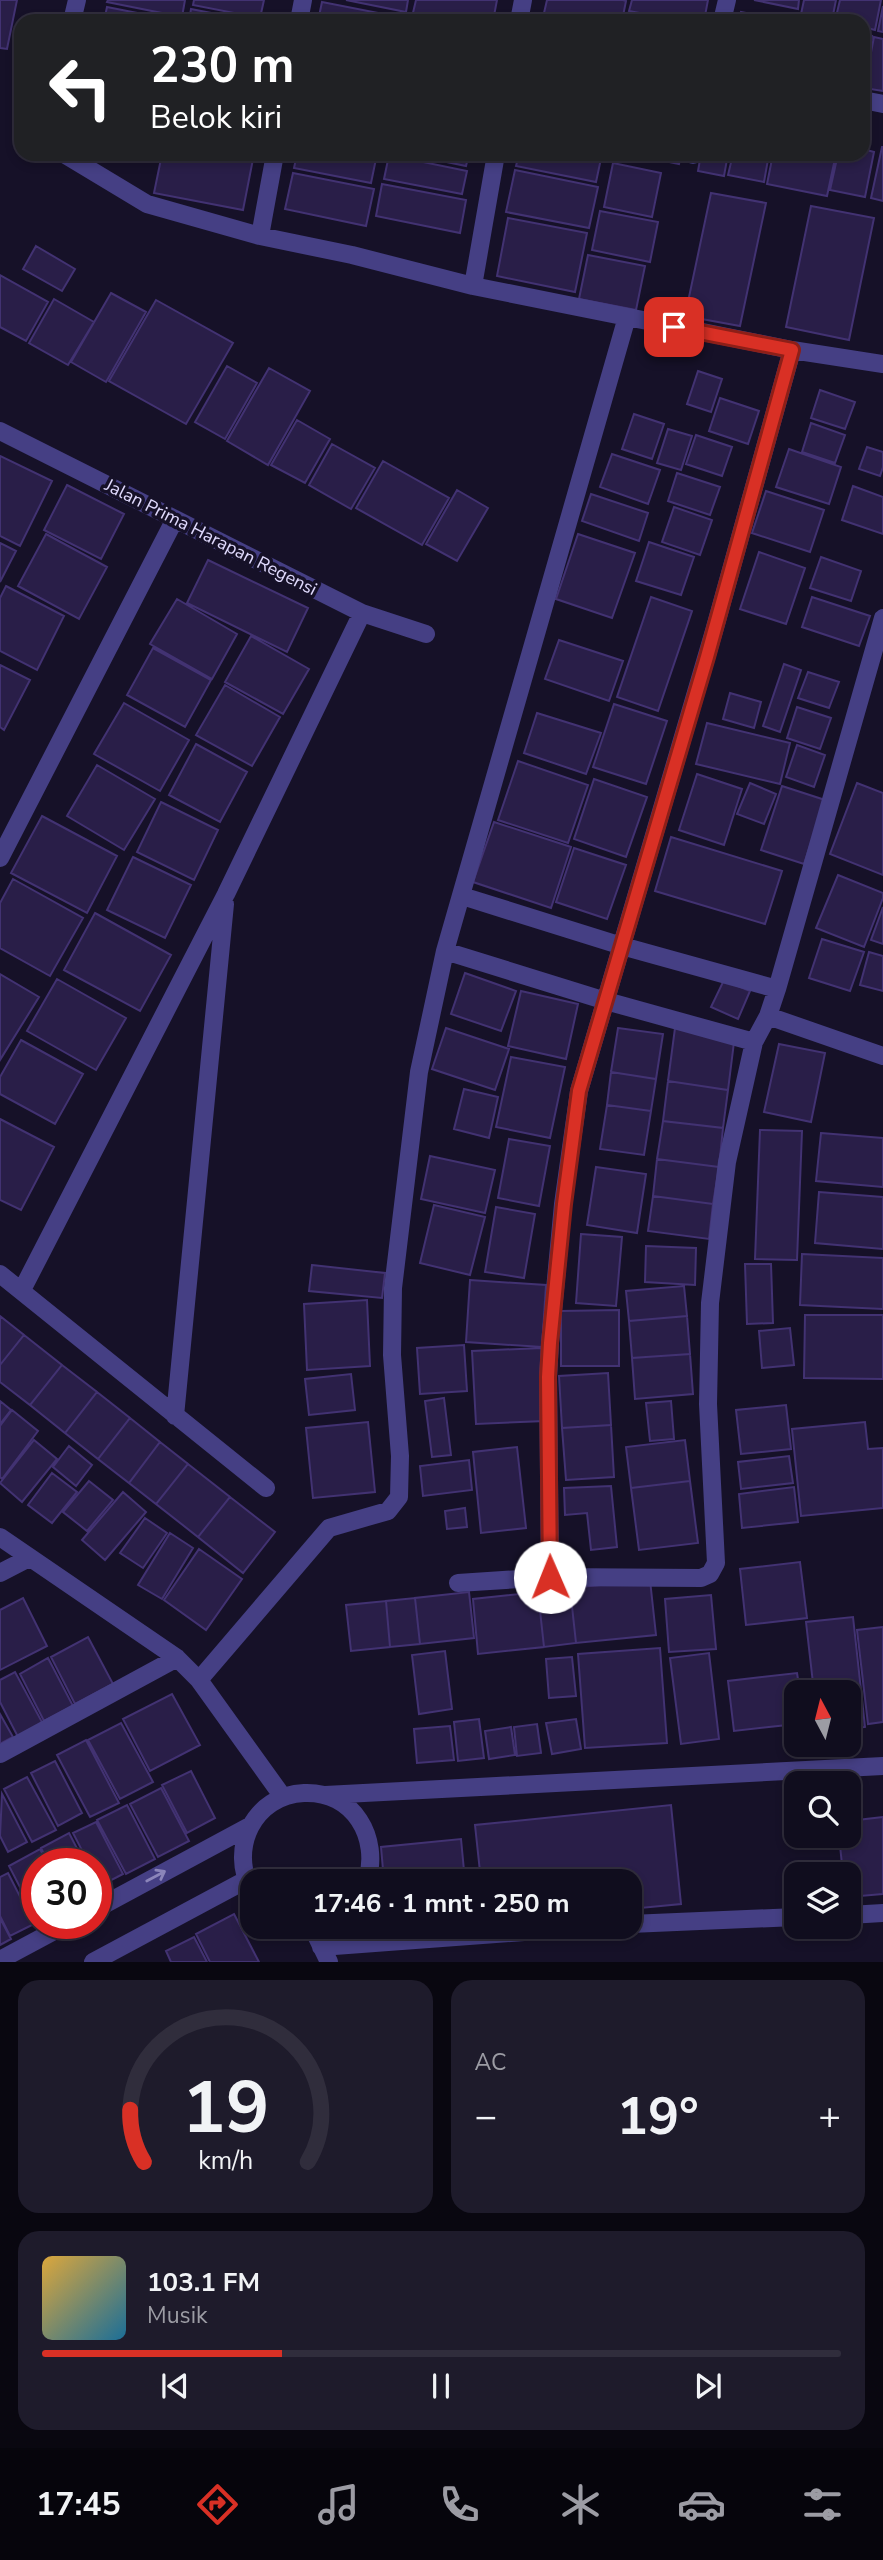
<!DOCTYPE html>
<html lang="id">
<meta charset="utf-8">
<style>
:root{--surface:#100d1e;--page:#1e1b2b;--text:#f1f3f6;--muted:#9c9ca4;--line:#302d3c;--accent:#d93025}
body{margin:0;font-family:"Nunito Sans",sans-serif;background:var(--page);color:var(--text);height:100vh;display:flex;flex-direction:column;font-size:26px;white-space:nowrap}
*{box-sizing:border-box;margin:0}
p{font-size:23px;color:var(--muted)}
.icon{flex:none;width:38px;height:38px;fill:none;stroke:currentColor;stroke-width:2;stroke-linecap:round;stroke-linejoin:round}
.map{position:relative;height:1962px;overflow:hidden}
.details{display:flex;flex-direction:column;gap:18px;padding:18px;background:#090710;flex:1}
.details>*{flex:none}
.hud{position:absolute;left:14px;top:14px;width:856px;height:147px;border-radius:21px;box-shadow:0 4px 10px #0003,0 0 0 2px var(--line);background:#202124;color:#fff;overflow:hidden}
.needle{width:46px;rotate:353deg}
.tools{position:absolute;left:784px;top:1680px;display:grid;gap:14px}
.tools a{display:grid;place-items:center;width:77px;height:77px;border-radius:14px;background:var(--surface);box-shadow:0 4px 10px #0003,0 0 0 2px var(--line);font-size:35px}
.speed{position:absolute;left:21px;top:1848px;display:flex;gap:14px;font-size:35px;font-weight:700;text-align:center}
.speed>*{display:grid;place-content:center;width:91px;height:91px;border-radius:50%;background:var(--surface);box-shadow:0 4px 10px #0003,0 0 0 2px var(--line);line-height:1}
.speed .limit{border:10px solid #d22;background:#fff;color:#111}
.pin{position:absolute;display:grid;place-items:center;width:60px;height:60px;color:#fff;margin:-30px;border-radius:14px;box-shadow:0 4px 10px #0006}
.me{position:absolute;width:77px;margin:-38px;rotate:359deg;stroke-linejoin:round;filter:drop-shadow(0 0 5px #0008)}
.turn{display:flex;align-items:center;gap:24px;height:147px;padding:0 21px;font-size:32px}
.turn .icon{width:91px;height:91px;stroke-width:2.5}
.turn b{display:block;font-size:49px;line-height:60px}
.big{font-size:52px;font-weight:700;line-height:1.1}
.details .widget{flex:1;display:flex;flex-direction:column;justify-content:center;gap:10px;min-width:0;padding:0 24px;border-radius:21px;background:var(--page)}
.details .dial{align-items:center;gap:0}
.dial svg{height:182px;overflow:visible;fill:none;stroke:var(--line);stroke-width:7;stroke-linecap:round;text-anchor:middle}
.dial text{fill:var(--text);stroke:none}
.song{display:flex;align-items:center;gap:21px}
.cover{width:84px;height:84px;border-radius:10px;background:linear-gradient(135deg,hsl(40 70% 55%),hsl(200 70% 35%))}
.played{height:7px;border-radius:4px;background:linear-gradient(90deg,var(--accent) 30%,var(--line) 30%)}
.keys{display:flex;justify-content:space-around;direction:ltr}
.heat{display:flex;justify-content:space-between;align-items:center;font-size:38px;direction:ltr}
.details .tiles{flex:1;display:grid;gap:18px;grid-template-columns:1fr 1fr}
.widget:last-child{grid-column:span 2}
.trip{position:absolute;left:240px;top:1869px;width:402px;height:70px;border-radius:21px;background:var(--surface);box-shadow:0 4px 10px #0003,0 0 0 2px var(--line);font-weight:700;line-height:70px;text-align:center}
.dock{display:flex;height:112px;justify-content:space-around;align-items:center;background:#06050c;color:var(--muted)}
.dock .icon{width:49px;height:49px}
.dock .current{color:var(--accent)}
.dock b{font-size:32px;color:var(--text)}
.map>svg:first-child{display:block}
</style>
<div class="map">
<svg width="883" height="1962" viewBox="0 0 883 1962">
<rect width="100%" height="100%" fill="#161128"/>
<!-- building -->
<path fill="#291e48" stroke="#423272" stroke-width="2" d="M0 0H17L7 49 0 48Z
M108 0H185L182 17 107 2Z
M194 0H264L260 18 193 5Z
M346 0H408L406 12Z
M416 0H497L493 21H432L412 17Z
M547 0H623L626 1 622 21H585L544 13Z
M632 0H708L704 21H681L629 11Z
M754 0H799L798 9Z
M804 0H836L832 20 801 14Z
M840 0H881L875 30 863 27V21H835Z
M322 2 404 18V21H318Z
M883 6V32L878 31Z
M107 7 178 21H104Z
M191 9 252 21H189Z
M741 12 786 21H739Z
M545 16 568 21H544Z
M863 34 872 36 863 81Z
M874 37 883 39V91L864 88Z
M882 147H883V201L871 198Z
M863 149 874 152 865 197 830 190 838 154H863Z
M129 154H154L153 159Z
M162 154H254L243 210 154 193Z
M297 154H377L371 183 294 168Z
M408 154H469L466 166Z
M519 154H602L596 182 516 166Z
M631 154H681L679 164Z
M701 154H728L724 176 698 171Z
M733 154H769L764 182 728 175Z
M773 154H836L827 196 767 184Z
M389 155 467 171 462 194 384 179Z
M613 163 661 173 652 217 604 207Z
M515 170 598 187 589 228 506 212Z
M293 173 374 189 366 226 285 209Z
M382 184 466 200 460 233 376 216Z
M711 193 766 203 740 326 685 316Z
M811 206 874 218 849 340 786 327Z
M600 211 658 222 650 262 592 250Z
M508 218 587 233 575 292 497 276Z
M36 246 75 269 62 291 23 269Z
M588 255 645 266 636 310 579 299Z
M0 275 48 302 26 341 0 327Z
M111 293 146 312 106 382 71 362Z
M54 299 94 322 68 365 29 343Z
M156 300 233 343 186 424 109 381Z
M227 366 257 383 225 439 195 422Z
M269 368 310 391 268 465 227 441Z
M698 371 722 379 711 412 687 404Z
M820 390 855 402 845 429 811 418Z
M720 398 759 411 748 444 709 431Z
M634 414 664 424 652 459 622 449Z
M297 420 330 439 305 483 271 465Z
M811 423 845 435 835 463 802 452Z
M668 429 692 436 681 470 657 463Z
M696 435 732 447 722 476 686 464Z
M332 444 375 468 351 509 309 485Z
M867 447 883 452V467L880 476 859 469Z
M789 449 841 467 829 504 776 487Z
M612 454 660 470 648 504 600 487Z
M0 456 52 481 20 546 0 536Z
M383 461 449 498 422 545 356 508Z
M677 473 720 487 710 515 668 501Z
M67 485 124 514 101 559 44 530Z
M853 486 883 497V534L842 520Z
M457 490 488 508 457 561 426 544Z
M766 491 824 510 810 552 752 533Z
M591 494 648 513 639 541 582 521Z
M674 507 712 520 700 555 662 542Z
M46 534 107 567 79 619 18 586Z
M578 534 635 553 612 618 556 599Z
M649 542 694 557 681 595 636 581Z
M0 543 16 551 0 582Z
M759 552 805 568 786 624 740 609Z
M821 557 861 571 851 601 810 588Z
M208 560 308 608 287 652 187 603Z
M6 586 64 616 37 670 0 651V598Z
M651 597 692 611 658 711 617 697Z
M812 597 870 616 859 646 802 627Z
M177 599 237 634 212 679 150 644Z
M251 636 309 669 283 714 225 682Z
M559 640 623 661 609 701 545 679Z
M153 648 211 680 185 727 127 695Z
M784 664 801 670 780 732 763 726Z
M0 665 30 680 4 730 0 727Z
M808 672 839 682 829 708 798 698Z
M225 685 280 717 252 766 196 735Z
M730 693 761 702 754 728 723 719Z
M124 703 189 740 160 791 94 754Z
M614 704 667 721 646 784 593 767Z
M797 707 831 718 820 749 787 738Z
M537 713 601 733 586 774 524 753Z
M707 723 790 743 780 784 696 764Z
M196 744 247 772 220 822 169 795Z
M797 745 825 755 814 787 786 777Z
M518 761 588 785 568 843 498 820Z
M97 765 155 799 124 850 67 816Z
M697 774 742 789 724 845 679 830Z
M594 779 647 797 626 857 574 839Z
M750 783 776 794 764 824 737 814Z
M857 783 883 793V875L830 854Z
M782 786 825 800 804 864 761 850Z
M161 802 218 830 194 880 137 852Z
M42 816 117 856 87 913 11 873Z
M494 822 571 847 551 908 473 882Z
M671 837 782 871 765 924 655 891Z
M574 848 626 865 607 919 556 902Z
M133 857 191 885 165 938 107 910Z
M838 875 883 893V898L864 947 816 928Z
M13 879 83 918 50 976 0 948V903Z
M883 907V944L871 940Z
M95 913 171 955 140 1011 64 970Z
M822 939 864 952 850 991 809 978Z
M869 952 883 956V991L860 985Z
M465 973 516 991 501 1031 451 1014Z
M0 974 39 997 0 1060Z
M57 979 126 1018 96 1070 27 1031Z
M724 980 750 991 738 1019 711 1007Z
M521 991 578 1004 566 1059 508 1046Z
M446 1028 509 1049 495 1090 432 1069Z
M618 1028 663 1034 656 1079 611 1072Z
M675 1028 734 1042 728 1090 668 1081Z
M21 1040 83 1074 55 1124 0 1094V1077Z
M779 1044 825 1053 811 1122 764 1112Z
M511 1057 565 1067 550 1138 496 1127Z
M611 1072 656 1079 651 1111 607 1105Z
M668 1081 728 1090 723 1128 663 1121Z
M464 1089 498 1097 489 1138 454 1129Z
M607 1105 651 1111 644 1155 600 1149Z
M0 1119 54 1147 21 1210 0 1200Z
M663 1121 723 1128 719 1167 657 1159Z
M760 1130 802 1131 797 1260 755 1259Z
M821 1133 883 1138V1187L816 1181Z
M509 1139 550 1146 539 1206 498 1198Z
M430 1156 495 1170 485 1213 421 1199Z
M657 1159 719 1167 713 1204 653 1196Z
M596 1167 646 1174 637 1233 587 1225Z
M819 1192 883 1197V1249L815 1243Z
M653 1196 713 1204 709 1239 648 1231Z
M434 1205 485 1217 470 1275 420 1263Z
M496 1207 535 1214 524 1278 485 1272Z
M581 1234 622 1237 616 1306 576 1303Z
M646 1246 696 1248 695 1285 645 1282Z
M802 1254 883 1258V1309L800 1305Z
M745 1264H771L773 1323 747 1324Z
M312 1265 385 1273 382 1298 309 1291Z
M470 1280 546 1285 542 1347 466 1342Z
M684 1286 687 1316 629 1321 626 1291Z
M367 1300 370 1366 307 1370 304 1304Z
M619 1310V1366H561V1311Z
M805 1315H883V1379L804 1378Z
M0 1316 24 1335 0 1365Z
M687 1316 690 1354 632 1358 629 1321Z
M790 1328 794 1365 762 1368 759 1331Z
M24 1335 62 1365 30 1405 0 1382V1365Z
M464 1345 467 1391 420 1394 417 1348Z
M542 1348 545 1421 476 1424 472 1351Z
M690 1354 693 1394 635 1399 632 1358Z
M62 1365 97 1392 65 1433 30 1405Z
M608 1373 611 1425 562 1428 559 1376Z
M351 1374 355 1410 309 1415 305 1379Z
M97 1392 130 1418 98 1459 65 1433Z
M444 1398 451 1455 432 1457 425 1401Z
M0 1401 11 1410 0 1424Z
M671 1401 674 1439 650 1441 646 1403Z
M786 1405 791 1449 741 1454 736 1410Z
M12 1410 38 1431 2 1479 0 1477V1426Z
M130 1418 160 1442 129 1483 98 1459Z
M368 1422 375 1492 313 1498 306 1428Z
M865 1422 868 1449 883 1448V1508L801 1516 792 1429Z
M611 1425 614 1477 566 1480 562 1428Z
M34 1440 57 1459 22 1502 0 1483Z
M685 1440 690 1481 631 1488 626 1447Z
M160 1442 188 1464 156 1504 129 1483Z
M69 1446 92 1465 76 1486 53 1467Z
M517 1447 526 1528 481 1533 473 1452Z
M789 1456 793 1483 741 1489 738 1462Z
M469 1460 472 1490 423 1496 420 1466Z
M188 1464 230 1497 198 1537 156 1504Z
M52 1473 77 1492 52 1523 28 1505Z
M89 1481 113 1500 87 1531 63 1512Z
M690 1481 698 1543 639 1550 631 1488Z
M611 1486 617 1547 591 1550 587 1513 565 1515 564 1488Z
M794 1487 798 1522 742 1528 739 1494Z
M123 1492 146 1512 105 1560 82 1540Z
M230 1497 275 1532 243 1573 198 1537Z
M465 1508 467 1527 447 1529 445 1511Z
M145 1518 167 1533 143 1568 120 1553Z
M170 1533 193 1548 162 1599 138 1585Z
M199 1549 242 1579 206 1630 164 1600Z
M800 1562 807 1618 746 1625 740 1569Z
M650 1580 656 1635 576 1643 570 1588Z
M570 1588 576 1643 544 1647 538 1592Z
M469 1592 474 1638 420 1644 415 1598Z
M538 1592 544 1647 478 1654 473 1599Z
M711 1595 716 1649 669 1652 665 1599Z
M23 1598 47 1646 0 1670V1610Z
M415 1598 420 1644 390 1647 386 1601Z
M386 1601 390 1647 351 1651 346 1605Z
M853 1617 865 1727 849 1729V1692H814L806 1622Z
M883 1627V1722L868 1724 857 1630Z
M88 1637 113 1684 75 1704 51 1657Z
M660 1648 667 1743 585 1748 578 1654Z
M445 1651 452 1709 419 1714 412 1655Z
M709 1653 719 1739 681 1744 670 1658Z
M572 1657 576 1696 549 1698 546 1659Z
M48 1658 73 1706 44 1721 20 1674Z
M15 1672 43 1724 18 1737 0 1702V1680Z
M797 1673 800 1692H796V1724L734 1731 728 1681Z
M172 1694 200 1745 150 1771 123 1719Z
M0 1714 13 1737 0 1744Z
M479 1719 484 1758 458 1761 454 1722Z
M576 1719 581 1749 552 1754 546 1723Z
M121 1723 153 1782 120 1799 88 1740Z
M537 1724 541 1753 517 1756 514 1727Z
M450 1726 454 1760 417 1763 414 1729Z
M511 1727 515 1755 489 1759 485 1731Z
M86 1740 119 1803 90 1817 57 1755Z
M55 1761 82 1813 58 1826 31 1773Z
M191 1771 215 1818 187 1833 162 1785Z
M27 1777 56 1830 32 1842 4 1789Z
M161 1788 189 1841 158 1857 130 1804Z
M2 1794 27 1842 8 1852 0 1836Z
M127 1805 155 1859 126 1874 97 1820Z
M671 1805 681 1904 630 1909V1881H481L475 1825Z
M883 1817V1894L849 1897V1874H843L839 1836H849V1821Z
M96 1822 123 1874 100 1886 96 1878V1864H89L73 1833Z
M69 1833 85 1864H49L41 1848Z
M461 1839 465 1881H384L381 1847Z
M40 1849 48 1864H37V1920L9 1866Z
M8 1873 34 1924 10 1936 0 1916V1877Z
M234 1914 259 1962H210L196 1934Z
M0 1918 11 1939 0 1945Z
M374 1927H432L375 1933Z
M194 1937 207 1962H171L166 1951Z"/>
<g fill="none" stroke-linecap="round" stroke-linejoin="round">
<!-- street -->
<path stroke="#453f84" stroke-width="18" d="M72 21 77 0
M299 21 303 0
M519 21 523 0
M722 21 727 0
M863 100 883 104
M64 154 147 204 260 236 352 255 473 286 792 350 883 364
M693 155V154
M260 236 275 154
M473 286 496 154
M0 431 362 613 426 634
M0 858 175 519
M462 896 622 946 777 989
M445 951 606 1001 754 1042
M768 1016 883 1056
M0 1274 266 1488
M22 1290 226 894 362 613
M175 1416 225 904
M0 1537 177 1658 199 1680 283 1797
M0 1573 29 1558
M550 1577 548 1377 550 1343 563 1204 579 1091 714 631 792 350
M458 1583 550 1577 701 1578 710 1574 716 1563 708 1404 710 1303 727 1162 754 1042 768 1016 777 989 883 618
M199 1680 329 1528 388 1511 399 1497 400 1456 392 1355 393 1288 419 1072 445 951 627 317
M0 1754 177 1658
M325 1795 883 1766
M252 1891C228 1849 254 1795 304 1793 354 1791 380 1838 367 1881
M96 1909 250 1826
M849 1915 883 1913
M630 1924 796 1917
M312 1927 329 1962
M321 1947 591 1927
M0 1960 69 1923
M93 1962 246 1880"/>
</g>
<!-- one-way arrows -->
<defs><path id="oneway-shaft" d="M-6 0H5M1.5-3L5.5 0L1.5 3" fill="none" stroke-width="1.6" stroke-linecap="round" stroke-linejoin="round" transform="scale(1.75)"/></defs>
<use stroke="#8b85ba" href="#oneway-shaft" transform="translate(156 1876) rotate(-28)"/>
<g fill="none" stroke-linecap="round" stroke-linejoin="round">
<!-- route casing -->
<g stroke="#8d1f18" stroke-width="18">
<path id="route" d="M550 1577 548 1377 550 1343 564 1204 579 1091 707 657 792 350 674 327"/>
</g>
<!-- route -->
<use href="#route" stroke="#d93025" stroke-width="12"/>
</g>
<g text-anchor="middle" stroke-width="7" stroke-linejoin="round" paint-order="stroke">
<!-- street labels -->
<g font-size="18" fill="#e0dafd" stroke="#161128">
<text transform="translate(211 537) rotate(27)" y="6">Jalan Prima Harapan Regensi</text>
</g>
</g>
</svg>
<div class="tools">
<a><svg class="needle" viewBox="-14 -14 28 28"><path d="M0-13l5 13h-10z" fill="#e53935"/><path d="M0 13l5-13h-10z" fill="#9c9ca4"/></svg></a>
<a><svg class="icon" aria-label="search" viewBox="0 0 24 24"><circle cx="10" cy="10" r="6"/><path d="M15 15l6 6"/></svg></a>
<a><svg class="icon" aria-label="layers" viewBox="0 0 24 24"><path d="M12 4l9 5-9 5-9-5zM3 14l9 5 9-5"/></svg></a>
</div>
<div class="speed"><div class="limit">30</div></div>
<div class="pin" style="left:674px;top:327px;background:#d93025"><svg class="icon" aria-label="arrive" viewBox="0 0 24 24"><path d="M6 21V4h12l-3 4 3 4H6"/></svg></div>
<svg class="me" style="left:550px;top:1577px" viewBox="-20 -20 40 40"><circle r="19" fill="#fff"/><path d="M0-13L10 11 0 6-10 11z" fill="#d93025"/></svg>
<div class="trip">17:46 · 1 mnt · 250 m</div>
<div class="hud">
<div class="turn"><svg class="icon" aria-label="left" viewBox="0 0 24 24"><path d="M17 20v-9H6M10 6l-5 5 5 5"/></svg><div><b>230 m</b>Belok kiri</div></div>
</div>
</div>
<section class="details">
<div class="tiles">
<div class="widget dial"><svg viewBox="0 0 100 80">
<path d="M14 69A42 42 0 1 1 86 69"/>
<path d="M14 69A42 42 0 0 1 8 46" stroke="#d93025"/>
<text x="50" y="56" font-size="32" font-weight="700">19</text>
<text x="50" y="72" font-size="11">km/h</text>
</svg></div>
<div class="widget"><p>AC</p>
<div class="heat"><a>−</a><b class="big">19°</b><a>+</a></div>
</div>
<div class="widget">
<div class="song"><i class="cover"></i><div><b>103.1 FM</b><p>Musik</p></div></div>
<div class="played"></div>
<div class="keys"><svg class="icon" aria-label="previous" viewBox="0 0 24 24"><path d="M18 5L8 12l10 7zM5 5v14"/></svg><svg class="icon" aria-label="pause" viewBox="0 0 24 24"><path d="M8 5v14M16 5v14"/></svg><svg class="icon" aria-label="next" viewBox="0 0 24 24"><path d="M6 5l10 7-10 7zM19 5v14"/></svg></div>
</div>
</div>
</section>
<nav class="dock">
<b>17:45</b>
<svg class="icon current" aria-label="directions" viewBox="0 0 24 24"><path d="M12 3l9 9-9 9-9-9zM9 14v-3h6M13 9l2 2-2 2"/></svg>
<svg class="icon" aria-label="music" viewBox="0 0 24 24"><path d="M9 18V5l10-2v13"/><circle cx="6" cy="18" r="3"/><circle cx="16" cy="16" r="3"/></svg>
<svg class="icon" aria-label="phone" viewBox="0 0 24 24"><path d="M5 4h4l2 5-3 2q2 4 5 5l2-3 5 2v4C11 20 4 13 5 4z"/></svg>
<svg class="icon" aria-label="climate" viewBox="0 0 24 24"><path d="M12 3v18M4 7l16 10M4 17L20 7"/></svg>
<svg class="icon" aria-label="car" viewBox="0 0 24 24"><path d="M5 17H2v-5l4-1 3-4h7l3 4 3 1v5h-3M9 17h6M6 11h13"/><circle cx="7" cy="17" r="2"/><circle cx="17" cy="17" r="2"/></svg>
<svg class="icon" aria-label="filters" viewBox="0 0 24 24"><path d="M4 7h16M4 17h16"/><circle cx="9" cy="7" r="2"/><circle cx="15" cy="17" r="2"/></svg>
</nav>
